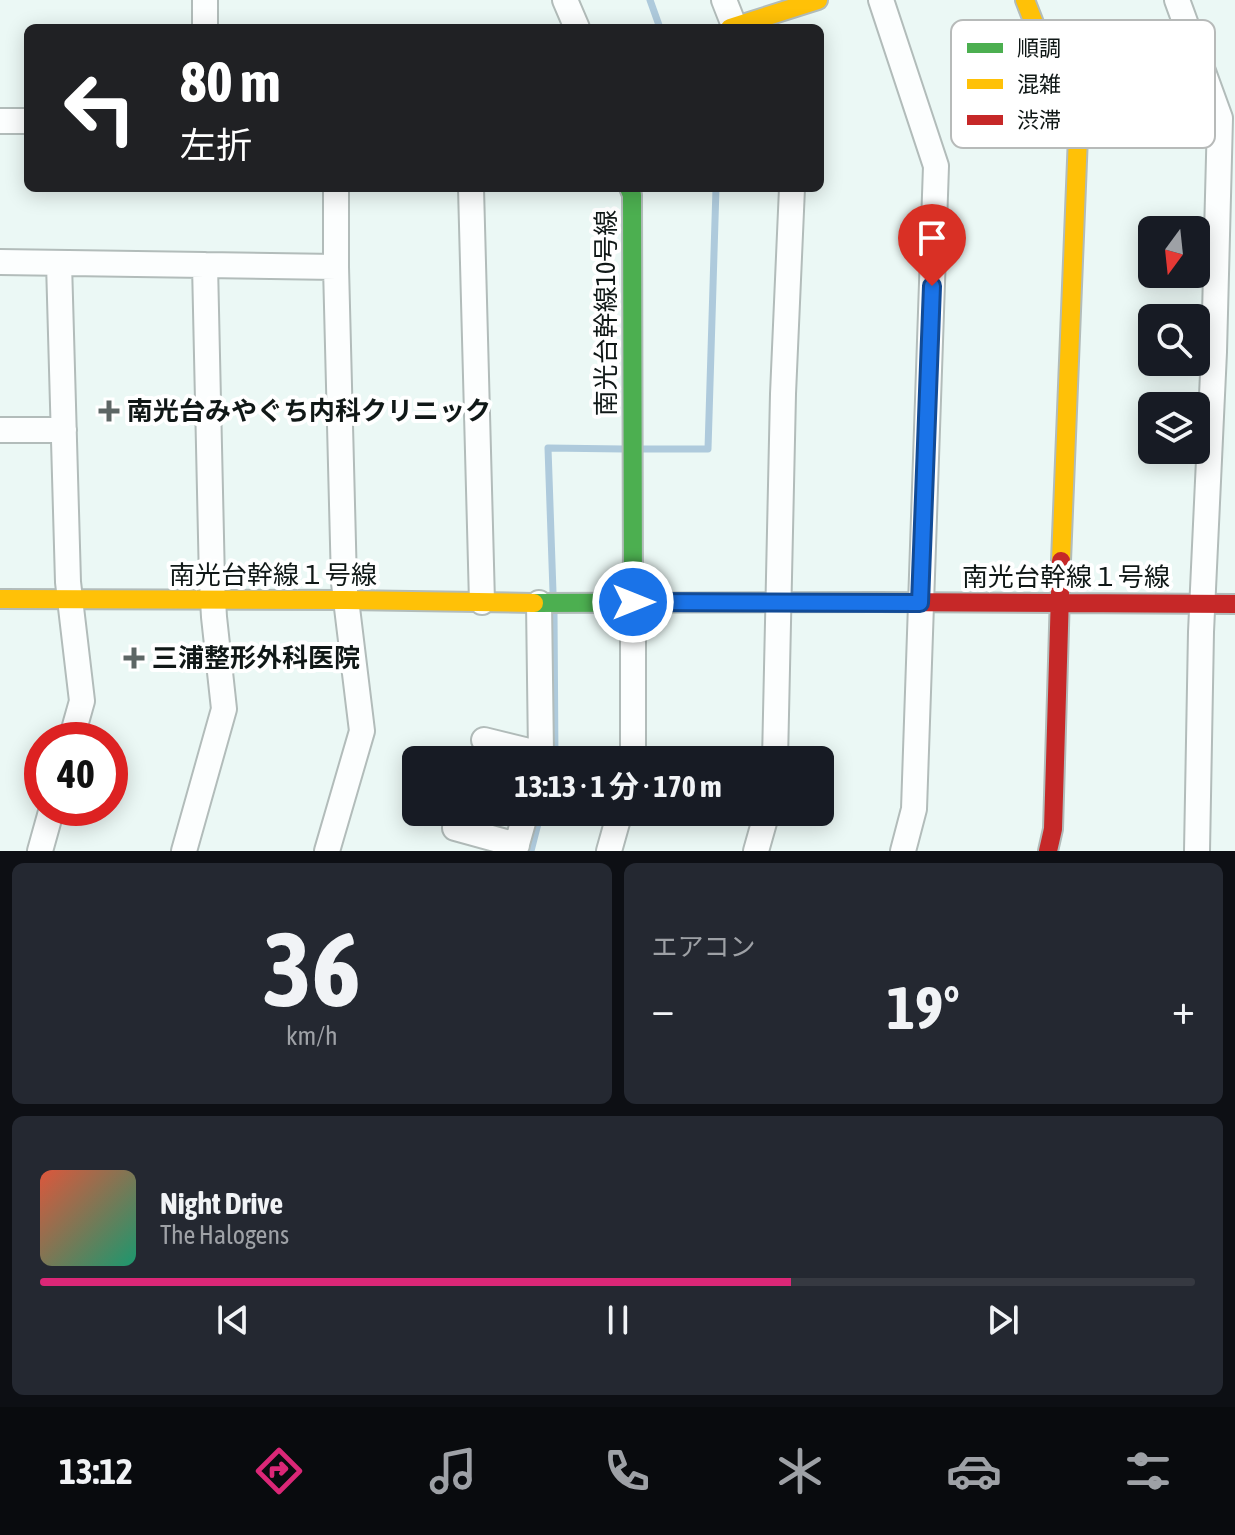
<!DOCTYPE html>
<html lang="ja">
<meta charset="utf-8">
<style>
:root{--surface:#171b24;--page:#242831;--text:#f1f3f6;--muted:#9ea1a6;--line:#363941;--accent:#db2777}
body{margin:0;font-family:"Asap Condensed","Noto Sans JP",sans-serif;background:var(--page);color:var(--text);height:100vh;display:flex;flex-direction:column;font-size:30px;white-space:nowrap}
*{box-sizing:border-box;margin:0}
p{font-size:26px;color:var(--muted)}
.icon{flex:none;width:44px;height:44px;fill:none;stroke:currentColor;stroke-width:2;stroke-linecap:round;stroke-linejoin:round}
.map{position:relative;height:851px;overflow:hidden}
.side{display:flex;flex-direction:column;gap:12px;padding:12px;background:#0d0f14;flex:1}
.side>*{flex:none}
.banner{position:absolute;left:24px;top:24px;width:800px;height:168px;border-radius:12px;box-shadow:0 4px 20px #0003;background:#202124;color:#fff;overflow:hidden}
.needle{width:52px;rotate:195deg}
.tools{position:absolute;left:1138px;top:216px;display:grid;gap:16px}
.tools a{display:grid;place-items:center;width:72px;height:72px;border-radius:12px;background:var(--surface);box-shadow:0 4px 20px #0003;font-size:40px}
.speed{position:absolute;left:24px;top:722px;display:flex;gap:16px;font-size:40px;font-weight:700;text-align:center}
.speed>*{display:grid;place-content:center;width:104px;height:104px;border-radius:50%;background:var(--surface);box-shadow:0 4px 20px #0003;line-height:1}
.speed .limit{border:12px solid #d22;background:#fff;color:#111}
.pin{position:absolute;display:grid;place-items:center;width:68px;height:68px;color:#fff;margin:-82px -34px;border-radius:50% 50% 50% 0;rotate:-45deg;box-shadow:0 0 8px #0007}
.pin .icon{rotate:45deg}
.me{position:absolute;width:88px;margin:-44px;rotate:90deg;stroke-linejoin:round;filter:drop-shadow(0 0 6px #0008)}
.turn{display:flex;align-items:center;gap:28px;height:168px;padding:0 24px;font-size:36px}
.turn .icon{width:104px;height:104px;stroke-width:2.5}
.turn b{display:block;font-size:56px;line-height:68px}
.big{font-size:60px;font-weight:700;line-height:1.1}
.side .tile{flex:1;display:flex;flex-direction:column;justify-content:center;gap:12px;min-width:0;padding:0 28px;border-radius:12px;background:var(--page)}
.side .dial{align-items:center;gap:0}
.dial b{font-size:104px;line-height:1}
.song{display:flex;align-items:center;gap:24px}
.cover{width:96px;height:96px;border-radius:12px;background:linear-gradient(135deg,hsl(10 70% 55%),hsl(160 70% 35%))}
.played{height:8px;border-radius:4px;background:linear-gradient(90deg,var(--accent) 65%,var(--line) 65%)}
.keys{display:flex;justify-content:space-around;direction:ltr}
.heat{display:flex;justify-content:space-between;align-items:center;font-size:44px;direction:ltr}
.side .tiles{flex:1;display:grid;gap:12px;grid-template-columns:1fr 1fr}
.tile:last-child{grid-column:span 2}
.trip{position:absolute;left:402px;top:746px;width:432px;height:80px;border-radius:12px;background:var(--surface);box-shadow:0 4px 20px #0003;font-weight:700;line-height:80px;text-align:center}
.menu{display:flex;height:128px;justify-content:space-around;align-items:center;background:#090b0e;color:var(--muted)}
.menu .icon{width:56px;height:56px}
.menu .current{color:var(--accent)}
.menu b{font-size:36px;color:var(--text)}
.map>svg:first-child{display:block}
</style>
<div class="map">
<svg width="1235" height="851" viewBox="0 0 1235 851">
<rect width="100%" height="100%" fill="#ebf8f5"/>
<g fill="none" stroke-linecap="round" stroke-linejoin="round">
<!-- stream -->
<path stroke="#aecadc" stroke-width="7" d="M650 0 660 28
M640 449H708L716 188
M553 592 548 448 623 449
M554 612 555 760
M531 851 541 812"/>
<!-- street casing -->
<g stroke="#b2bcba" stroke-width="28">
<path id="street" d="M565 0 577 28
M724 0 735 28
M881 0 936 166 914 809 903 851
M1177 0 1220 118 1214 352 1201 632 1197 851
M205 28V0
M0 121H28
M471 188 482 602
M0 262 336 267
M59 263 68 582 82 701 71 740
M0 430H64
M633 602V760
M484 740 541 754
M539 760 541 754 539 603
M775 760 783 394 792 188
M455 828 517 845
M40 851 52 808
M184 851 224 709 214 617 212 582 205 265
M327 851 362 731 344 583 336 267V188
M515 851 526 812
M609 851 620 812
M756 851 767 812"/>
</g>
<!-- fast casing -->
<g stroke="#b2bcba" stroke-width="22">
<path id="fast" d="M629 188 632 195 633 602
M534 603 878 602"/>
</g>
<!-- slow casing -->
<g stroke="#b2bcba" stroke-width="22">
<path id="slow" d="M1025 0 1078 136 1061 561
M730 28 818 0
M0 599 346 600 534 603"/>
</g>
<!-- jam casing -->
<g stroke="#b2bcba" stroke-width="22">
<path id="jam" d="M878 602 1235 604
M1048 851 1053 829 1061 561"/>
</g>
<!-- street -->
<use href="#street" stroke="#fcfefe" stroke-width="24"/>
<!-- fast -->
<use href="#fast" stroke="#4caf50" stroke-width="18"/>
<!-- slow -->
<use href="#slow" stroke="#ffc107" stroke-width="18"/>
<!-- jam -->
<use href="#jam" stroke="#c62828" stroke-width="18"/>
</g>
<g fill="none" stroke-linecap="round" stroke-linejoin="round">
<!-- route casing -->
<g stroke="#114b97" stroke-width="20">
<path id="route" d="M633 602 920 603 932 286"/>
</g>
<!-- route -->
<use href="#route" stroke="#1a73e8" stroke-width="14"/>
</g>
<!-- markers -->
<g fill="#5d6665" stroke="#fff" stroke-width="3">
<path d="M105 399h8v8h8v8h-8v8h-8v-8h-8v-8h8z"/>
<path d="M130 646h8v8h8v8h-8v8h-8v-8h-8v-8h8z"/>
</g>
<g text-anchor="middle" stroke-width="8" stroke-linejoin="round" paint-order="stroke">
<!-- street labels -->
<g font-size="26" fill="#101817" stroke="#fff">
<text transform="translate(606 313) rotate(-90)" y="9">南光台幹線10号線</text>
<text x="273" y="584">南光台幹線１号線</text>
<text x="1066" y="586">南光台幹線１号線</text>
</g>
<!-- poi labels -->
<g font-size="26" font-weight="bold" fill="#101817" stroke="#fff" text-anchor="start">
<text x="127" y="420">南光台みやぐち内科クリニック</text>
<text x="152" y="667">三浦整形外科医院</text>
</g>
</g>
<!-- legend -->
<rect x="951" y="20" width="264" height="128" rx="12" fill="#fff" stroke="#b7bab9" stroke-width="2"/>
<rect x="967" y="43" width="36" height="10" fill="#4caf50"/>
<rect x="967" y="79" width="36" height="10" fill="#ffc107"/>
<rect x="967" y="115" width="36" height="10" fill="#c62828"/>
<g font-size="22" fill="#101817">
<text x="1017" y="56">順調</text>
<text x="1017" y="92">混雑</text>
<text x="1017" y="128">渋滞</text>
</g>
</svg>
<div class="tools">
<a><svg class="needle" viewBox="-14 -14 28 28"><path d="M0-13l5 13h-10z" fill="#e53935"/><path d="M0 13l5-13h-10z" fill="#9ea1a6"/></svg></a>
<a><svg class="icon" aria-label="search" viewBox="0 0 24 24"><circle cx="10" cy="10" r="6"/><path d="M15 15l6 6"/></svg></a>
<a><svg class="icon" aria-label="layers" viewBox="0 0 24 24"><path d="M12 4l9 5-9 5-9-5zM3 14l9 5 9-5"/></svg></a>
</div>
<div class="speed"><div class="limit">40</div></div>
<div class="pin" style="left:932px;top:286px;background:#d93025"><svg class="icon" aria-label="arrive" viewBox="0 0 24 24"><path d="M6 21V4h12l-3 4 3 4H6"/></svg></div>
<svg class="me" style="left:633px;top:602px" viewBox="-20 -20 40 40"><circle r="17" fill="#1a73e8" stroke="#fff" stroke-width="3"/><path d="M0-11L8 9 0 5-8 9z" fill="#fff"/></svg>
<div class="trip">13:13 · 1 分 · 170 m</div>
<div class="banner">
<div class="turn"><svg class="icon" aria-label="left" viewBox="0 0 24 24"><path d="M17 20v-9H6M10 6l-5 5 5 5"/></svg><div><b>80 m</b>左折</div></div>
</div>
</div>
<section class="side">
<div class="tiles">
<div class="tile dial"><b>36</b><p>km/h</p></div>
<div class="tile"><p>エアコン</p>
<div class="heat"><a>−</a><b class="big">19°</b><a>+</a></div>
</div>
<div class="tile">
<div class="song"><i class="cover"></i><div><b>Night Drive</b><p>The Halogens</p></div></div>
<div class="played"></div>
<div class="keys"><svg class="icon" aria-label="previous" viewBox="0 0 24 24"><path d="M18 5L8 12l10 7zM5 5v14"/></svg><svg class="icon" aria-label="pause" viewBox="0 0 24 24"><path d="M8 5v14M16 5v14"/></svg><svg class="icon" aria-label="next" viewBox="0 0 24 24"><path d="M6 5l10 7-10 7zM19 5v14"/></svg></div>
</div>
</div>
</section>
<nav class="menu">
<b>13:12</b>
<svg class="icon current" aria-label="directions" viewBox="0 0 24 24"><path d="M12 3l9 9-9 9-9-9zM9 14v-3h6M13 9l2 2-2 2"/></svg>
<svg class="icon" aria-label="music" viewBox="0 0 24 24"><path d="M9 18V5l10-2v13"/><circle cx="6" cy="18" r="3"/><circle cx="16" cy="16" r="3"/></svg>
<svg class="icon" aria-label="phone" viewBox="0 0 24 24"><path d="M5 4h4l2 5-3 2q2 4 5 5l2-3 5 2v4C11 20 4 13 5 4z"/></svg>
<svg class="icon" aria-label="climate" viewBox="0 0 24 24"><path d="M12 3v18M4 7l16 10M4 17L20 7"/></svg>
<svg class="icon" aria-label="car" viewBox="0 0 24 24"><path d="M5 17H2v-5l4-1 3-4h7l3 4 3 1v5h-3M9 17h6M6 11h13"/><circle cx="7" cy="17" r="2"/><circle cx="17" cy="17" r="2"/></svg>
<svg class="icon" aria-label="filters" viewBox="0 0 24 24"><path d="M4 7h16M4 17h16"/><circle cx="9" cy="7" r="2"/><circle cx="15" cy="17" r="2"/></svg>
</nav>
